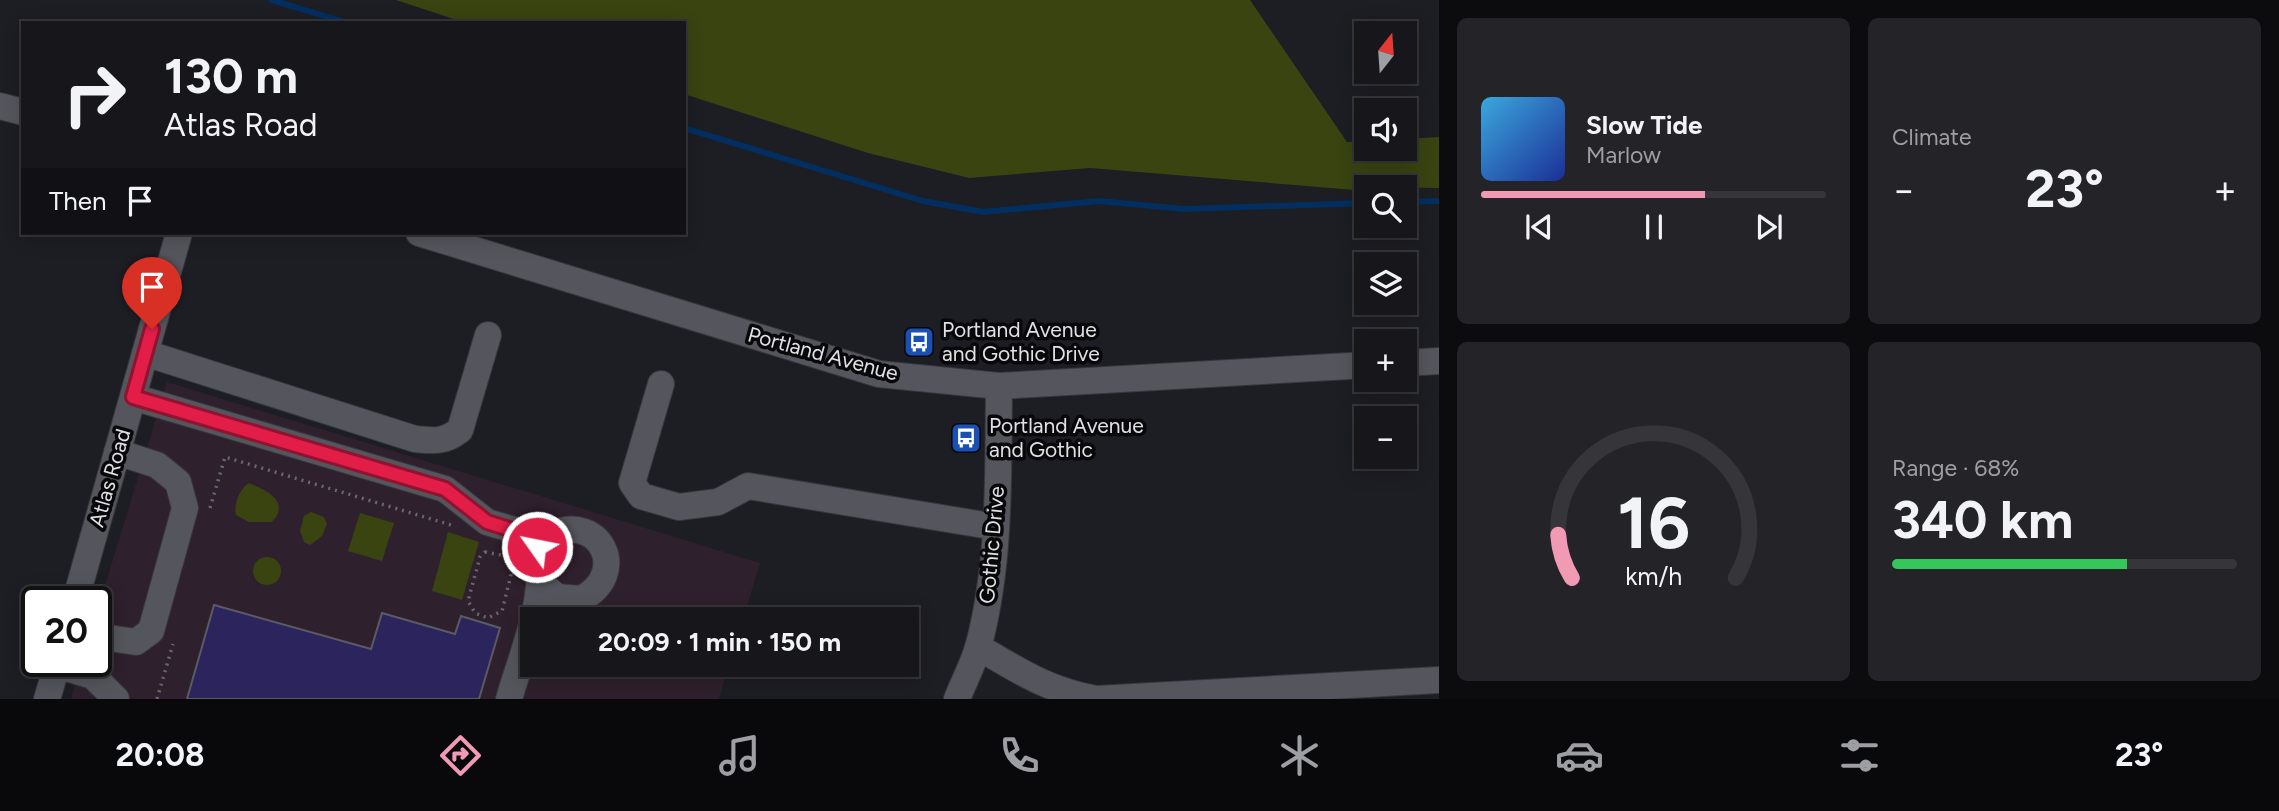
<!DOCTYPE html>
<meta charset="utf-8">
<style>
:root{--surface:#16161b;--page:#232328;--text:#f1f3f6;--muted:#9e9fa3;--line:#35353a;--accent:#f19ab4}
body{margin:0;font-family:Figtree,sans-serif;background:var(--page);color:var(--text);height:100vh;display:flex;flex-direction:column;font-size:26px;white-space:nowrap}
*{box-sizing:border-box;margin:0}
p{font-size:23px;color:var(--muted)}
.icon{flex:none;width:38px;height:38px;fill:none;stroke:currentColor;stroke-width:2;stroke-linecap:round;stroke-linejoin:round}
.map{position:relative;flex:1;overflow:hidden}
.details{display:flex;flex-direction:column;gap:18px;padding:18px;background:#0c0c0f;width:840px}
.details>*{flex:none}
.guide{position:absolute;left:21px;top:21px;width:665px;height:214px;border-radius:0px;box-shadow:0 4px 18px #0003,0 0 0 2px var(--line);background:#16161b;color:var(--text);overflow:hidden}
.needle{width:46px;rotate:17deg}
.buttons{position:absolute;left:1354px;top:21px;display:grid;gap:14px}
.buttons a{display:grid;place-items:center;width:63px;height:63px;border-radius:0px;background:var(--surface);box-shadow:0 4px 18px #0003,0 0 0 2px var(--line);font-size:35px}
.speed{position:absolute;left:21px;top:586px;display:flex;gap:14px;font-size:35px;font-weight:700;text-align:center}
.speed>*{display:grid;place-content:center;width:91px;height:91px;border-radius:50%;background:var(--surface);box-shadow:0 4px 18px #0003,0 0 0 2px var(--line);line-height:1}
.speed .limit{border:4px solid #111;border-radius:10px;background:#fff;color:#111}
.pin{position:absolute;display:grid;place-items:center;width:60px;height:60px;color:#fff;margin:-72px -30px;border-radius:50% 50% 50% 0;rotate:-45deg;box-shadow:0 0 7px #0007}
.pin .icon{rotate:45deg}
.me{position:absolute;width:77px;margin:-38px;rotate:303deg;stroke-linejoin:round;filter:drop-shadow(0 0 5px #0008)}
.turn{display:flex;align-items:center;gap:24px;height:147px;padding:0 28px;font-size:32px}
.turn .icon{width:91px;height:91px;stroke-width:2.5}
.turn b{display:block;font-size:49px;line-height:60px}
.then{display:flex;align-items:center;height:66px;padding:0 28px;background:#0003;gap:14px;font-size:26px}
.big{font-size:52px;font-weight:700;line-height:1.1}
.details .card{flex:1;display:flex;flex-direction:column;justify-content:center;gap:10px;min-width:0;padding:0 24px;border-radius:10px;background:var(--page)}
.details .dial{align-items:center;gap:0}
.dial svg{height:182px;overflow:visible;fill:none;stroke:var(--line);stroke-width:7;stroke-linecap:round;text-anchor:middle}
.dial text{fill:var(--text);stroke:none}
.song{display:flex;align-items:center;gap:21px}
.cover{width:84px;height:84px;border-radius:10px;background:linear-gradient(135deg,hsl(200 70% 55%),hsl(230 70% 35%))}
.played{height:7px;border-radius:4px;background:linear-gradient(90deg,var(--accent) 65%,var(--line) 65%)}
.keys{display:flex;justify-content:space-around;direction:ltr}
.heat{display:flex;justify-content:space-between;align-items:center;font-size:38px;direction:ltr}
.charge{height:10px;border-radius:5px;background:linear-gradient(90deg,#34c759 68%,var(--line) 0)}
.details .tiles{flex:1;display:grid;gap:18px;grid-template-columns:repeat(2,1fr)}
.trip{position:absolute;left:520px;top:607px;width:399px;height:70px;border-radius:0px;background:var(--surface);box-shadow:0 4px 18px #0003,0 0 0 2px var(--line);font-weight:700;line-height:70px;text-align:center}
.menu{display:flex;height:112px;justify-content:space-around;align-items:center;background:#09090b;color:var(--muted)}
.menu .icon{width:49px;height:49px}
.menu .on{color:var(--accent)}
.menu b{font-size:32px;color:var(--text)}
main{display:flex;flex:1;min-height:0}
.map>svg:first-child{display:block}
</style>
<main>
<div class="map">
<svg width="1439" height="699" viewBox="0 0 1439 699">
<rect width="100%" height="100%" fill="#1d1d24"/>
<!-- education -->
<path fill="#2e202c" d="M167 382 760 563 743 619 532 620V665H729L719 699H71L82 662H96V615Z"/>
<!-- green -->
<path fill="#394411" d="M396 0H1250L1347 142 1367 141V149H1405V139L1439 137V188L1367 187V191L1090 168 969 178 868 153 684 94V23H466Z
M249 483C267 490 291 502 272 522H249L236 515C233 505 240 488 249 483Z
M311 512 324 517 327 524 322 536 310 545 304 542 300 531 304 516Z
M360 513 394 523 382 561 348 551Z
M448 532 479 542 462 600 432 591Z
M253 571a14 14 0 1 1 28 0a14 14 0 1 1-28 0Z"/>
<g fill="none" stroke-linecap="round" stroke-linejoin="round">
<!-- stream -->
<path stroke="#022f60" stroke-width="6" d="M271 0 348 23
M684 128 923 201 983 212 1099 201 1184 209 1367 203
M1405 202 1439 201"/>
</g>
<!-- building -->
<path fill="#2b245d" stroke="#5b5b63" stroke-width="2" d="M214 605 371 649 382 613 455 634 461 616 500 628 479 699H187Z"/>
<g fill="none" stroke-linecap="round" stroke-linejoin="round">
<!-- minor casing -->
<g stroke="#37373d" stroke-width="28">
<path id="minor" d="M0 106 23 112
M419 233 879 374 999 386 1367 365
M145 353 415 439C434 441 445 442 460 430L488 335
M1405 363 1439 361
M661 384 632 483 641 496 679 507 718 502 748 486 996 527
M133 397 445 489 487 522 531 535C555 581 522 652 509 699
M538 553 552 534C601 513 630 574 581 599L557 597 541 583
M75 602 179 233
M96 636 136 642 151 631 185 508 178 482 157 465 117 452
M978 647C1019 671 1049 691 1097 699L1439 680
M57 665 93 676 116 699
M47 699 58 662
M957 699C964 681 974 663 979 644 1001 560 998 472 999 386"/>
</g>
<!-- path -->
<path stroke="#68686e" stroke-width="3.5" stroke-dasharray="2 5" stroke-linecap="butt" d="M210 508 225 457 451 525
M485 552 506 556 513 567 502 611 488 618 475 613 468 601 480 557Z
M157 699 173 644"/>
<!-- minor -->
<use href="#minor" stroke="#55555d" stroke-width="26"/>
</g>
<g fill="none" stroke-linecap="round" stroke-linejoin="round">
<!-- route casing -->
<g stroke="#92132f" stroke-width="18">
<path id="route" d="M152 329 133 397 445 489 487 522 531 536 537 547"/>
</g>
<!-- route -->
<use href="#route" stroke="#e11d48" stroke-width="12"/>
</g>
<!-- icons -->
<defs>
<g id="bus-square" transform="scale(1.575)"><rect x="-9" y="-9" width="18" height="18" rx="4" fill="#1a4fb4" stroke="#08080a"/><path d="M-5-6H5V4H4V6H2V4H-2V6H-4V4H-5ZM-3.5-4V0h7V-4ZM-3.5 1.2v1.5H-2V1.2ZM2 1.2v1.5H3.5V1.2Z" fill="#fff"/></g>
</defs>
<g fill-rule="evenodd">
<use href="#bus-square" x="919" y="342"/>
<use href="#bus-square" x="966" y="438"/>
</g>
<g text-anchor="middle" stroke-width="7" stroke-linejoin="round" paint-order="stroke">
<!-- poi labels -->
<g font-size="21" fill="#e1e1e5" stroke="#08080a" text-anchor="start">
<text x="942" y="337">Portland Avenue<tspan x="942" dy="24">and Gothic Drive</tspan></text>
<text x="989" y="433">Portland Avenue<tspan x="989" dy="24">and Gothic</tspan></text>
</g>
<!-- street labels -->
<g font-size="21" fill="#e1e1e5" stroke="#08080a">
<text transform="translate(823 354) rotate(15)" y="7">Portland Avenue</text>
<text transform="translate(110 478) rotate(-74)" y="7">Atlas Road</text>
<text transform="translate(992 545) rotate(-85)" y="7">Gothic Drive</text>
</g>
</g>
</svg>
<div class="buttons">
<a><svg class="needle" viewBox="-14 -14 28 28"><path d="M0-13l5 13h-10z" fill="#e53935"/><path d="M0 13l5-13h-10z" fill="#9e9fa3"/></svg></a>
<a><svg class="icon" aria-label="sound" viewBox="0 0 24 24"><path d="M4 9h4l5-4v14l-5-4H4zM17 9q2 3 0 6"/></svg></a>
<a><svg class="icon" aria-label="search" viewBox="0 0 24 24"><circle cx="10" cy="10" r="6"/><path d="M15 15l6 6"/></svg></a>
<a><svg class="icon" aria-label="layers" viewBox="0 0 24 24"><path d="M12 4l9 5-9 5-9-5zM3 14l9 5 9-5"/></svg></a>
<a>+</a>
<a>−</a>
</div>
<div class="speed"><div class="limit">20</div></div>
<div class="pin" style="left:152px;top:329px;background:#d93025"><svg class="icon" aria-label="arrive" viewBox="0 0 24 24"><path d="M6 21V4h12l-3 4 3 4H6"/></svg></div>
<svg class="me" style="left:537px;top:547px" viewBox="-20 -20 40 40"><circle r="17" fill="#e11d48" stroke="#fff" stroke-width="3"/><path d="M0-11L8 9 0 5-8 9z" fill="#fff"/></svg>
<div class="trip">20:09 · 1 min · 150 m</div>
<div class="guide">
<div class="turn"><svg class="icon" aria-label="right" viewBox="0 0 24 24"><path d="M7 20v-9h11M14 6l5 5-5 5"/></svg><div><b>130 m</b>Atlas Road</div></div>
<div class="then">Then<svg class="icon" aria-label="arrive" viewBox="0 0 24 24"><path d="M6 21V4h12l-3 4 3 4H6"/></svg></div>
</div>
</div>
<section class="details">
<div class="tiles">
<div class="card">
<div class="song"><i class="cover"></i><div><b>Slow Tide</b><p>Marlow</p></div></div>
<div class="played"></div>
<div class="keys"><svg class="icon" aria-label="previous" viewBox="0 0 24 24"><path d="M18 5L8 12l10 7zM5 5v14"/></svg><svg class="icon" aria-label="pause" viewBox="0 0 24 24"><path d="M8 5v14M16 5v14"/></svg><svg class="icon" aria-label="next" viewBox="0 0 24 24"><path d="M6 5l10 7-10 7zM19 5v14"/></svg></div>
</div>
<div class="card"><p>Climate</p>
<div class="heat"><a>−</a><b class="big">23°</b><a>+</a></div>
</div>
<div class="card dial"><svg viewBox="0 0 100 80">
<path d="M14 69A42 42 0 1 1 86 69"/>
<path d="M14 69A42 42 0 0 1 8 50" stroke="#f19ab4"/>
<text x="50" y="56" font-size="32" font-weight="700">16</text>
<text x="50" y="72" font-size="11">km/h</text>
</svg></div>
<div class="card"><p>Range · 68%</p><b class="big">340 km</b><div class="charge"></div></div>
</div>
</section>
</main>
<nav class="menu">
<b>20:08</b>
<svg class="icon on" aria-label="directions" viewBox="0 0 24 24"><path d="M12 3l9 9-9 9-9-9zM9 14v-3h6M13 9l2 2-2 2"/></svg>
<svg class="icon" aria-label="music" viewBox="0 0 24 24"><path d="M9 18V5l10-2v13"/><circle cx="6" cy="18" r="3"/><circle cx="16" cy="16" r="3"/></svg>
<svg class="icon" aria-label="phone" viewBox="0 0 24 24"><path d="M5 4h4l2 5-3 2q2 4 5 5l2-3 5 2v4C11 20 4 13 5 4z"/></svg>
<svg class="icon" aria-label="climate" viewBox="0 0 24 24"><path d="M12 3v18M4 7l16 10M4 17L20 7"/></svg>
<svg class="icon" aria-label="car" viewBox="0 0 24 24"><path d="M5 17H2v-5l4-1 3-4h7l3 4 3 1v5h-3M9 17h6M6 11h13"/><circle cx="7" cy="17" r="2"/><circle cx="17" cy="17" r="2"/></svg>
<svg class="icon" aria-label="filters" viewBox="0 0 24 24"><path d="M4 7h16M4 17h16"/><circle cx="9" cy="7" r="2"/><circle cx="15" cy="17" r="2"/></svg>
<b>23°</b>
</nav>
